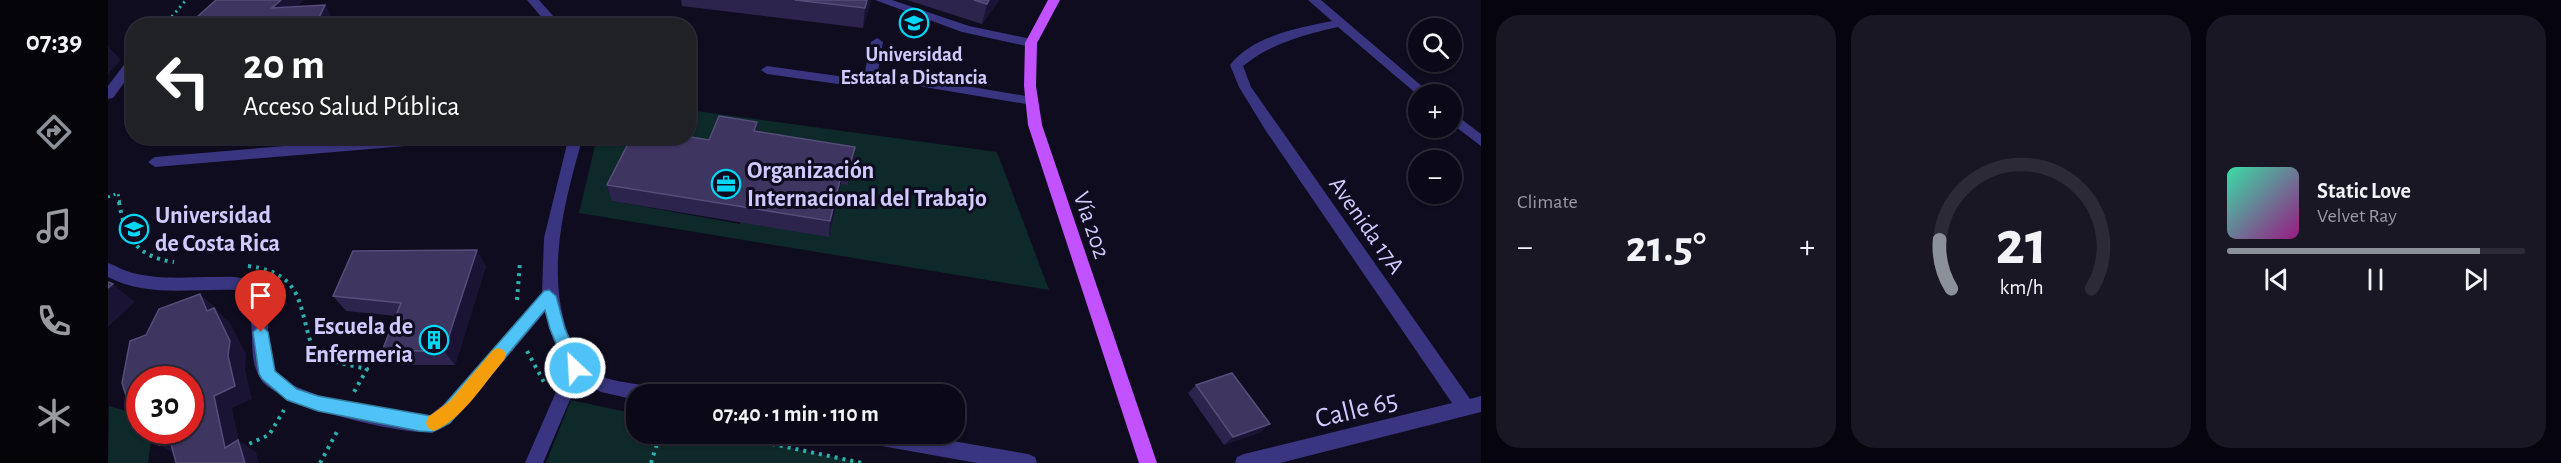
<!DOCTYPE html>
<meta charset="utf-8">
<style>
:root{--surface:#0b0917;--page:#191724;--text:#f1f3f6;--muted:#9a9aa1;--line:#2b2a36;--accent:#8c9099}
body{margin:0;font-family:"Alegreya Sans",sans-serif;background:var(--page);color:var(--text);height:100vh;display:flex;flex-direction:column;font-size:22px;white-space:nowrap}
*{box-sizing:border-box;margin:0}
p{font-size:20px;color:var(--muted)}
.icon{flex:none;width:33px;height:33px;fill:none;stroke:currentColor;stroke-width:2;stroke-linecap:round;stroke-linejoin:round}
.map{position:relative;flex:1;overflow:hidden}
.sheet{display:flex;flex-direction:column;gap:15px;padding:15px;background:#06050d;width:1080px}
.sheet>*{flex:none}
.hud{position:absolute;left:18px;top:18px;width:570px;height:126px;border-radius:24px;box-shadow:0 2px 4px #0004,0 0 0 2px var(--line);background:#202124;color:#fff;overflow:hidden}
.fabs{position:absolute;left:1300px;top:18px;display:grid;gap:12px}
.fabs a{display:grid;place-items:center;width:54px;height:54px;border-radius:50%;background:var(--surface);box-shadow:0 2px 4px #0004,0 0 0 2px var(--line);font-size:30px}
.speed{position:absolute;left:18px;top:366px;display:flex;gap:12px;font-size:30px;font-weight:700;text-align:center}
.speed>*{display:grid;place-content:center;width:78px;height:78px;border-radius:50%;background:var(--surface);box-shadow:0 2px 4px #0004,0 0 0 2px var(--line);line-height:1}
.speed .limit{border:9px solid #d22;background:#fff;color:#111}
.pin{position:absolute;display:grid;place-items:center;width:51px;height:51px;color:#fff;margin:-62px -26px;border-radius:50% 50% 50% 0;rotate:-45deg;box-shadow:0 0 6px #0007}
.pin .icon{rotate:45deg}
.me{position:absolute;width:66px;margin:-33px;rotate:335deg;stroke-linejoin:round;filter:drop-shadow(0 0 4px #0008)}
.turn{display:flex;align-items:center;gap:21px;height:126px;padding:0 18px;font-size:27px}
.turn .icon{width:78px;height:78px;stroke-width:2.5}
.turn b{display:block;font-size:42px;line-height:51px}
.big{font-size:45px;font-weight:600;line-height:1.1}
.sheet .tile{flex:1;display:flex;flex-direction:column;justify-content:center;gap:9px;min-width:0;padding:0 21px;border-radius:24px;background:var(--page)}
.sheet .dial{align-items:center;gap:0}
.dial svg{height:156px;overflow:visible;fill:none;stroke:var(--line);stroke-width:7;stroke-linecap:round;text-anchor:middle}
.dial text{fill:var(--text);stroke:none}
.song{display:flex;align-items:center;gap:18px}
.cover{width:72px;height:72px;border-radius:9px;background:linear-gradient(135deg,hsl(160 70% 55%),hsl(310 70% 35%))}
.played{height:6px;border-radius:3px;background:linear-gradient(90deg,var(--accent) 85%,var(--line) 85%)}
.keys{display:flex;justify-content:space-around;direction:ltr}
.heat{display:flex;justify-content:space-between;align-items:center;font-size:33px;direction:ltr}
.sheet .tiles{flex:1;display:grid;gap:15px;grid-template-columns:repeat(3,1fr)}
.trip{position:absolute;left:518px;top:384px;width:339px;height:60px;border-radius:24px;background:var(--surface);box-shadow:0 2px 4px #0004,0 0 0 2px var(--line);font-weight:600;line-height:60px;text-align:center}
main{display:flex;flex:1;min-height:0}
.tabs{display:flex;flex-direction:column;width:108px;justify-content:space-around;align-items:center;background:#040409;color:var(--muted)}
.tabs .icon{width:42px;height:42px}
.tabs .selected{color:var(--accent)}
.tabs b{font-size:27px;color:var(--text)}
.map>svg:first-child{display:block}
</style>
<main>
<nav class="tabs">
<b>07:39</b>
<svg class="icon selected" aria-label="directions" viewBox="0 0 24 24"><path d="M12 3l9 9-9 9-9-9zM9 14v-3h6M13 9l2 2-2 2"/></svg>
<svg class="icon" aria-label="music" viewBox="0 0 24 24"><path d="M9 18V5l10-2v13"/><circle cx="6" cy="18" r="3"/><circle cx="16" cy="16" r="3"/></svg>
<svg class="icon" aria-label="phone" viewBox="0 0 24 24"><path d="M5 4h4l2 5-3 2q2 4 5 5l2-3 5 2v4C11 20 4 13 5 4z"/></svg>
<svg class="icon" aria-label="climate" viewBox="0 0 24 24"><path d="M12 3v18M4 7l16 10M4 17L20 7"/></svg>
</nav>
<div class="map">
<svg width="1373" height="463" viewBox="0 0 1373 463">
<rect width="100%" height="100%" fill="#0f0c1f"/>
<!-- green -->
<path fill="#0e2929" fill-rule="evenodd" d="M581 110 889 152 941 290 471 213 489 137 580 136ZM603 157 644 190 632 224 505 201Z
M463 400 528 414V434H617L754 463H438Z
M1 406 18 411 31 421 32 430 38 431 43 440 40 463H0Z"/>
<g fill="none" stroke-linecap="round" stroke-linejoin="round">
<!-- path-far1 -->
<path stroke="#29b3af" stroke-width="3" stroke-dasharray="2 4" stroke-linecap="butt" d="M56 26 78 0
M0 197 10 193 12 204"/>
<!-- path -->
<path stroke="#29b3af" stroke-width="4" stroke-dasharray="3 5" stroke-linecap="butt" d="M11 202C17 238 29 257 66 262
M140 266C203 274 188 315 209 358L259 369 246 392
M409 300 412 262
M419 351 437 384
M617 434 754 463
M134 447 161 435 176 410
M212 463 231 428
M543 463 552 434"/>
<!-- minor -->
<path fill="#3a3580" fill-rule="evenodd" d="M419 0H431L454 26H441Z
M767 0H784L861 26 923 39 929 43 923 47 854 32Z
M1200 0H1213L1323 94 1311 96 1230 27C1195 35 1164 43 1135 66L1143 87 1362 399 1373 396V412L1172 463H1127L1129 457 1136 454 1344 403 1158 131 1131 87 1122 65C1144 36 1190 28 1224 21Z
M769 38 775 42 770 71 924 97 930 101 924 105 763 78 737 85 659 74 653 70 659 66 737 77 757 71 763 42Z
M26 56V69L5 98 0 99V86L22 57Z
M1344 112 1373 134V146L1344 124Z
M293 136H363L357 141 47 167 40 162 47 157Z
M461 136H475C457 201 438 266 459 331 464 346 469 361 482 370 499 382 523 383 544 386L550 388 553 394H528V400L524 399 493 392 470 381 435 463H417L458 369 445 339 437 312 353 412C346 420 335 431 323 432 292 435 173 406 154 381 134 353 156 319 128 290 86 288 39 298 0 277V263C9 266 16 271 25 273 52 280 81 277 108 277 117 277 131 275 139 281 174 307 151 344 166 370 184 399 289 412 322 415L341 400 434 293 436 238Z
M748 434H804L920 454 927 457 929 463H869L757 443 751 440Z"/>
<!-- major -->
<path fill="#c251ff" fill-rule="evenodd" d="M940 0H952L929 43 928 86 934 125 1049 463H1031L920 125 916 86 917 43Z"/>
</g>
<!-- wall -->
<path fill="#2d244e" d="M573 0H763L755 28 574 6Z
M799 0H891L874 24Z
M649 122 650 131 747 147 745 163 740 185 733 184 721 237 504 201 499 185 601 140Z
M378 266 347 365H287L274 351 288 316 238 311 225 296Z
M1088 385 1153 432 1116 445 1080 393Z"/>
<!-- shaded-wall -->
<path fill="#1a1333" d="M173 0H196L173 22 164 8Z
M759 0H763L755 28 757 8Z
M881 0H891L874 24 879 4Z
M217 5 225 19 222 26H207Z
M0 46 13 60 0 74Z
M649 122 650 138 646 131Z
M747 147 745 163 740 185 741 169Z
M735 168 733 184 721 237 722 221Z
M369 250 378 266 347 365 336 351Z
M5 284 27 302 0 327V288Z
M92 294 108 308 110 311 122 323 138 354 137 369 144 399 124 408 131 441 148 452 151 463H137L117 448 106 396Z
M1162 424 1153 432 1116 445 1125 437Z
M37 430H60L48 437Z
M62 440 71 456 51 445Z"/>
<!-- building -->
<path fill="#3f3561" stroke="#564d7a" stroke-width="1.5" d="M108 0H173L164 8 217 5 207 26H79Z
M687 0H759L757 8Z
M866 0H881L879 4Z
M611 116 649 122 646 131 747 147 741 169 735 168 722 221 499 185 524 136H577L601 140Z
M369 250 336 351H274L293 303 225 296 245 251Z
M0 282 5 284 0 288Z
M92 294 99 311 106 308 122 341 120 356 127 386 106 396 117 448 130 440 137 463H68L62 440 51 445 50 430H82V380H32V422L27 424 14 383 22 341 38 335 51 309Z
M1124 373 1162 424 1125 437 1088 385Z"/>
<!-- route -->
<path fill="#4fc3f7" stroke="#337fa1" stroke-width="1.5" d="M441 290 448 296 457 329 475 368 472 373H461L442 329 437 310 342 423 324 432 311 431 210 411 179 400 154 379 151 374 145 332 153 325 160 332 167 371 189 389 210 396 323 416 330 412 436 291Z"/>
<!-- slow -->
<path fill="#f59e0b" d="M390 348 396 350 398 355 396 360C376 383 355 419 326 431L320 428 318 423 320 417 342 401 385 350Z"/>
<!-- icons -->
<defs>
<g id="university-ring" transform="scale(1.5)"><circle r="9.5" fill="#0f0c1f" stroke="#00d6f5" stroke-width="1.5"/><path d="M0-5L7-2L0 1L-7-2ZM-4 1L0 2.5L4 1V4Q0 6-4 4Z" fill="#00d6f5"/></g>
<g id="office-ring" transform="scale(1.5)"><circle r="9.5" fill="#0f0c1f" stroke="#00d6f5" stroke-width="1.5"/><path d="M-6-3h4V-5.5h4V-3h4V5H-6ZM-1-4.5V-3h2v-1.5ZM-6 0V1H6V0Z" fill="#00d6f5"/></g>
<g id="building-ring" transform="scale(1.5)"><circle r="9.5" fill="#0f0c1f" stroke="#00d6f5" stroke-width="1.5"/><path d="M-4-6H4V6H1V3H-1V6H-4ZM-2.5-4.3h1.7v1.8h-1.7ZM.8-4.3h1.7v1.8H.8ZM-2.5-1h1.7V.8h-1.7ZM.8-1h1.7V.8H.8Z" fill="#00d6f5"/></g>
</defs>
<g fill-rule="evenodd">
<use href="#university-ring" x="806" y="23"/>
<use href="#office-ring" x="618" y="184"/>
<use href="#university-ring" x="26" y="229"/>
<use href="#building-ring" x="326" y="340"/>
</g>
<g text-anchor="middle" stroke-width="6" stroke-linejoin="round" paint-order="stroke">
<!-- far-poi labels -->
<g font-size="20" font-weight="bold" fill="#d1caff" stroke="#0f0c1f">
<text x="806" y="61">Universidad<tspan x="806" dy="23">Estatal a Distancia</tspan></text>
</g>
<!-- poi labels -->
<g font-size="24" font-weight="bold" fill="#d1caff" stroke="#0f0c1f" text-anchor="start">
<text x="639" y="178">Organización<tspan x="639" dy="28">Internacional del Trabajo</tspan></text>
<text x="47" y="223">Universidad<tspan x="47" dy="28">de Costa Rica</tspan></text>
<text x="305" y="334" text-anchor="end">Escuela de<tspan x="305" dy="28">Enfermerìa</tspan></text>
</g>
<!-- street labels -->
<g font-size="24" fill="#d1caff" stroke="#0f0c1f">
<text transform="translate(984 225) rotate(71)" y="8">Vía 202</text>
<text transform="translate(1259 225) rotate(55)" y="8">Avenida 17A</text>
</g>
<!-- near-street labels -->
<g font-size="28" fill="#d1caff" stroke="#0f0c1f">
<text transform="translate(1248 408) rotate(-14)" y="10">Calle 65</text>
</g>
</g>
</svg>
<div class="fabs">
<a><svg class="icon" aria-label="search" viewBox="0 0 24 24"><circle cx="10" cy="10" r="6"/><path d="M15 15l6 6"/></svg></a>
<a>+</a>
<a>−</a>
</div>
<div class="speed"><div class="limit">30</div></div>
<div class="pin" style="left:153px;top:332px;background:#d93025"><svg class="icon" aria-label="arrive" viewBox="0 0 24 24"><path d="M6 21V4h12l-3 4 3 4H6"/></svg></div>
<svg class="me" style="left:467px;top:368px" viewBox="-20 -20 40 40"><circle r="17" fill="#4fc3f7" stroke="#fff" stroke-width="3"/><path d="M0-11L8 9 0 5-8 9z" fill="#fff"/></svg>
<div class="trip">07:40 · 1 min · 110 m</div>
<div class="hud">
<div class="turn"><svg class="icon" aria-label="left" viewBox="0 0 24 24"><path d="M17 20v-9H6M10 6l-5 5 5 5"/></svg><div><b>20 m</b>Acceso Salud Pública</div></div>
</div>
</div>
<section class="sheet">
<div class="tiles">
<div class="tile"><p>Climate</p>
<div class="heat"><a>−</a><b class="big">21.5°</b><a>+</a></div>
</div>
<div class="tile dial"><svg viewBox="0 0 100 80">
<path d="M14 69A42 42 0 1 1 86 69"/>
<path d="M14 69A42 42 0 0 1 8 44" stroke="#8c9099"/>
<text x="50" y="56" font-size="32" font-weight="700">21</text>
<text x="50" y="72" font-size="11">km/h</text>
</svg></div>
<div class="tile">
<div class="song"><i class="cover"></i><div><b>Static Love</b><p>Velvet Ray</p></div></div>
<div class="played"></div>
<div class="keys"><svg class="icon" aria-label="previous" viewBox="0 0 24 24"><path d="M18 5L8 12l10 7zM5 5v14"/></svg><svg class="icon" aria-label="pause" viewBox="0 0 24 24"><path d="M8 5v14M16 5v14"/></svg><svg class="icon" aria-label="next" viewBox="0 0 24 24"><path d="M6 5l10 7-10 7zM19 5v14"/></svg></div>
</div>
</div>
</section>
</main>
